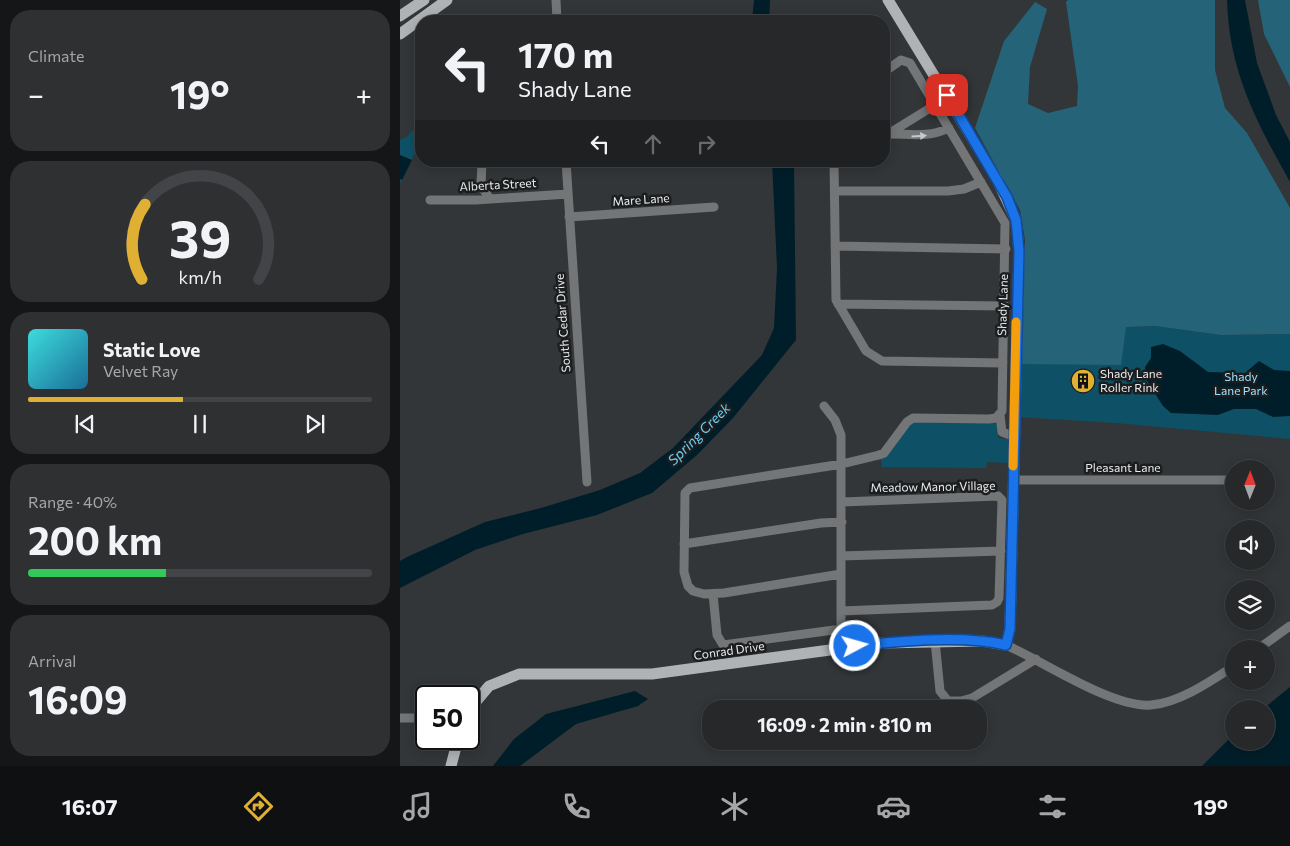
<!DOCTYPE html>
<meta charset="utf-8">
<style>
:root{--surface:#26282a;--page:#2e3032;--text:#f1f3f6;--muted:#a4a6a8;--line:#424447;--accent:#dfb034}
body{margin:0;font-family:Commissioner,sans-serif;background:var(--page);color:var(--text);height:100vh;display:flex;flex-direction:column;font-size:19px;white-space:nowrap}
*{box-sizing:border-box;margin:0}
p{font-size:16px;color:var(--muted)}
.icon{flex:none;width:28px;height:28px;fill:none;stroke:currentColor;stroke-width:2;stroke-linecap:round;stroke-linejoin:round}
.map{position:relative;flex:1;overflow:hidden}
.details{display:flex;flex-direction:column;gap:10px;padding:10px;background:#151617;width:400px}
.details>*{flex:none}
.top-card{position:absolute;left:15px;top:15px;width:475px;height:152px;border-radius:20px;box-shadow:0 2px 12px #0003,0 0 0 1px var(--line);background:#26282a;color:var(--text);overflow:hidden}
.needle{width:32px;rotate:1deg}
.fabs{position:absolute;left:825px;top:460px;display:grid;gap:10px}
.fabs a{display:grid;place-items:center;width:50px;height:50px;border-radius:50%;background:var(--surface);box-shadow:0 2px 12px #0003,0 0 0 1px var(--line);font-size:25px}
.speed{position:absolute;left:15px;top:685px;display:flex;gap:10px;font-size:25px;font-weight:700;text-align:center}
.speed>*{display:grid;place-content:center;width:65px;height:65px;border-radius:50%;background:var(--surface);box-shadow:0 2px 12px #0003,0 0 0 1px var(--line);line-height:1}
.speed .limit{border:2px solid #111;border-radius:8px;background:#fff;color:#111}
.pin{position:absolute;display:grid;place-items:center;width:42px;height:42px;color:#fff;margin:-21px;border-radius:10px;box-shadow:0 2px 8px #0006}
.me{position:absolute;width:55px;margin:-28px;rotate:84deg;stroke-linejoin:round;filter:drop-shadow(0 0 4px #0008)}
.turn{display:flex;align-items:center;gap:18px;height:105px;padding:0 20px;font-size:22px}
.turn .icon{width:65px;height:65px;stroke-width:2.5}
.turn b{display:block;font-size:35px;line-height:42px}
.lanes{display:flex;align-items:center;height:48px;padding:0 20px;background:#0003;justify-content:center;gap:25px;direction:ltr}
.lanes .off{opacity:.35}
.big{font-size:38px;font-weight:700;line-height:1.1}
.details .tile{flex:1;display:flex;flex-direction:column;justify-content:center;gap:8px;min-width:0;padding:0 18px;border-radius:20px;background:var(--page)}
.details .dial{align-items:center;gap:0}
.dial svg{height:130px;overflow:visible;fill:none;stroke:var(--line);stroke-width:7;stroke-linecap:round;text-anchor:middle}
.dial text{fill:var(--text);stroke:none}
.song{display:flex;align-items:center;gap:15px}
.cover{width:60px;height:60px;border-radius:8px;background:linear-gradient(135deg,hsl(180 70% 55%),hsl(200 70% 35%))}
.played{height:5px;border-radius:2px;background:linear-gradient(90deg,var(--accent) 45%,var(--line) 45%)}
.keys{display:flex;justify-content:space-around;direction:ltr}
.heat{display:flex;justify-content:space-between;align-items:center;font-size:28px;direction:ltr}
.charge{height:8px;border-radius:4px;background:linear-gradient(90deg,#34c759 40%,var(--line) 0)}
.trip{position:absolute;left:302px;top:700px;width:285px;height:50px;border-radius:20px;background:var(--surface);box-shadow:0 2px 12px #0003,0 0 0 1px var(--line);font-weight:700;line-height:50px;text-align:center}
.menu{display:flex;height:80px;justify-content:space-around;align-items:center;background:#0f1011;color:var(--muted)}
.menu .icon{width:35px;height:35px}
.menu .active{color:var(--accent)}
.menu b{font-size:22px;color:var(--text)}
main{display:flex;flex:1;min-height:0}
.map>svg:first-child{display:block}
</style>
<main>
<section class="details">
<div class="tile"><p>Climate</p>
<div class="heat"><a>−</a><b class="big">19°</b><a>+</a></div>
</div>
<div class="tile dial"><svg viewBox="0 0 100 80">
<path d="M14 69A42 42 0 1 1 86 69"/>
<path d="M14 69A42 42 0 0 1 16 23" stroke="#dfb034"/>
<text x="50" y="56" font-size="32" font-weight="700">39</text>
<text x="50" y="72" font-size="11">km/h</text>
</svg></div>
<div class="tile">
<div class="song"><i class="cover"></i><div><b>Static Love</b><p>Velvet Ray</p></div></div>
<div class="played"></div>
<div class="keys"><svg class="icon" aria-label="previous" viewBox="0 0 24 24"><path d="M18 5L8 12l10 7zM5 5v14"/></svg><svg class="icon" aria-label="pause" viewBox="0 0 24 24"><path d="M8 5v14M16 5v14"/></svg><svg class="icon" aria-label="next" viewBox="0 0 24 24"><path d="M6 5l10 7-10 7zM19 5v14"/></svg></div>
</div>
<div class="tile"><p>Range · 40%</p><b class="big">200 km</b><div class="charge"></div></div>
<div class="tile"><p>Arrival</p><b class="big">16:09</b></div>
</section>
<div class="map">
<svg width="890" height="766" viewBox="0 0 890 766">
<rect width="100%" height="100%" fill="#323638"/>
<!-- green -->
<path fill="#0e5166" d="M21 129V141L0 184V140L8 136 11 131Z
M755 326 821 335 890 334V439L716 423 618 417 620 364 725 327Z
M518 421 594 422 598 426V438L608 439V463L587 462 586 468 482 467 481 460 509 423Z"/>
<!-- forest -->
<path fill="#256379" d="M668 0H815V70L825 108 847 133 890 208V334L821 335 755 326 726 327 721 365 620 364 625 240 620 210 575 128 604 41 635 2 647 9 630 67 628 104 648 113 677 106 678 86 666 2Z
M858 0H890V87L864 34Z"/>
<!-- water -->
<path fill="#001e29" d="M354 0H370L369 21H352Z
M827 0H845L857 63 876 115 890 142V182C856 121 829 71 827 0Z
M0 155 12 160 2 180 0 179Z
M372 161H394L396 340 333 418 297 455 252 493 197 515 123 534 75 550 0 588V561L7 557 85 522 141 508 200 490 240 473 273 448 362 355 374 328 377 268Z
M763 344 780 351 808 372 845 373 859 361 874 370 890 371V416L873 417 856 409H834L818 415 771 413 763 406 746 379 745 367 751 358V347Z
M890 687V766H802L834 734V741H866V709H863Z
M235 691 248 699 238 706 176 724 120 766H93L114 739 146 714Z"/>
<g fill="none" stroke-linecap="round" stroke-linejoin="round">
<!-- minor -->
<path stroke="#737576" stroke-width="9" d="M156 0 157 21
M484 134C507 133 526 139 549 128
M488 134 535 105
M82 161 81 186 90 199
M166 161 187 482
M434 161 436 300 466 351 482 361 603 363
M435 191H548L564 189 581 182
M30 200H75L168 194
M169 217 314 207
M435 246 606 249
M438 304 604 306
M424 406 435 420 441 435V648
M600 415 602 432 613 436
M613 480H834
M284 544 421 523 442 522
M441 556 601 551
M441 574 324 593 304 594 293 591 288 586 284 572 285 493 290 488 442 464 479 455 484 453 507 422 513 418 589 419 596 418 602 411 605 223 510 63 501 60 484 72
M313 594 317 635 323 645 441 629
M441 611 592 605 597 602 599 598 602 500 598 496 442 502
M535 641 540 691 548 701H561L572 698 636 659
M606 645C643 661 712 708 751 705 779 703 811 681 834 666
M858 649 890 626
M0 718H26"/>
<!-- major -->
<path stroke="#afb3b5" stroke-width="11" d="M0 16 24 0
M0 34 47 0
M69 710 89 686 119 674H252L482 643 582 641 606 645 610 629 619 251 616 220 597 179 488 0
M51 766 58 739"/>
</g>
<!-- one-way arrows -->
<defs><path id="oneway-solid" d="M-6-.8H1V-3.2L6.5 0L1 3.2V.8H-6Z" transform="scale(1.25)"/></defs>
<use fill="#c6c8c9" href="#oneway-solid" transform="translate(519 136) rotate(-3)"/>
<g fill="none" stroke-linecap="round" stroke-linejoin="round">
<!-- route casing -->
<g stroke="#114b97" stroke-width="12">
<path id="route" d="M455 646C500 641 562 635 606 645L610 629 619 251 616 220 607 197 547 95"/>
</g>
<!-- route -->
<use href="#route" stroke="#1a73e8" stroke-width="9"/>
<!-- slow -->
<path stroke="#f59e0b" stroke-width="9" d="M613 466 616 322"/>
</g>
<!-- icons -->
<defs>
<g id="building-disc" transform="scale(1.25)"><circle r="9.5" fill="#dfb034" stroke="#1b1d1e"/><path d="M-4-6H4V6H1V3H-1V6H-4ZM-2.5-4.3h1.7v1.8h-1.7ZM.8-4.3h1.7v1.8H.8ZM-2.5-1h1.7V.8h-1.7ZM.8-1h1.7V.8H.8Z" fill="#111"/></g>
</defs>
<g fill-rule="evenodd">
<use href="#building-disc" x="683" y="381"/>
</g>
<g text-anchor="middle" stroke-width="5" stroke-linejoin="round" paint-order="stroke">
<!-- street labels -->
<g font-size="12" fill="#e9ebed" stroke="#1b1d1e">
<text transform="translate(98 185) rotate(-3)" y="4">Alberta Street</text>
<text transform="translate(241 200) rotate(-4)" y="4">Mare Lane</text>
<text transform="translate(603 305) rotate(-88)" y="4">Shady Lane</text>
<text transform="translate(163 323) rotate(-94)" y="4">South Cedar Drive</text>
<text x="723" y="472">Pleasant Lane</text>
<text transform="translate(533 487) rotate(-1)" y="4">Meadow Manor Village</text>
<text transform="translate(329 651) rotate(-8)" y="4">Conrad Drive</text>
</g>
<!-- poi labels -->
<g font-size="12" fill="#e9ebed" stroke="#1b1d1e" text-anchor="start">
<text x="700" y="378">Shady Lane<tspan x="700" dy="14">Roller Rink</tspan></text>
</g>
<!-- park labels -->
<g font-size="12" fill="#9ae2ff" stroke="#1b1d1e">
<text x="841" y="381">Shady<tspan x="841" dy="14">Lane Park</tspan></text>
</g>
<!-- water labels -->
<g font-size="14" font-style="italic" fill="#70cdf1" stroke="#1b1d1e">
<text transform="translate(299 434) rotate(-45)" y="5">Spring Creek</text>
</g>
</g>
</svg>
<div class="fabs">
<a><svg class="needle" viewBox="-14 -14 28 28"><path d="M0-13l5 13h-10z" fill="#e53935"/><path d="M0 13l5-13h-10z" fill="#a4a6a8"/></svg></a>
<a><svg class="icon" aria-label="sound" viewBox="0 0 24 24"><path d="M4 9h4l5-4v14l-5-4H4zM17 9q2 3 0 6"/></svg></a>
<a><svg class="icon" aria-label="layers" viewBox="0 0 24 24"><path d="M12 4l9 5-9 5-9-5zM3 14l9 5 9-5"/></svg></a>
<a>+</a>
<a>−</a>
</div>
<div class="speed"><div class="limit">50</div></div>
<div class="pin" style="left:547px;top:95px;background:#d93025"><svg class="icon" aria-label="arrive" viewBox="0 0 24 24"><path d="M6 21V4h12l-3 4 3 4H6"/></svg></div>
<svg class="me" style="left:455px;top:646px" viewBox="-20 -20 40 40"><circle r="17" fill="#1a73e8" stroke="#fff" stroke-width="3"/><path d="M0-11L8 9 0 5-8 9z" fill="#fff"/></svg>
<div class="trip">16:09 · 2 min · 810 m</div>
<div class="top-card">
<div class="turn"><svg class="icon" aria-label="left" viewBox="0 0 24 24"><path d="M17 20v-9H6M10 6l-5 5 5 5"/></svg><div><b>170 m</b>Shady Lane</div></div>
<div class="lanes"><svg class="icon" aria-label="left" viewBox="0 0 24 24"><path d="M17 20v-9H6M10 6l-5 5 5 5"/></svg><svg class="icon off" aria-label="ahead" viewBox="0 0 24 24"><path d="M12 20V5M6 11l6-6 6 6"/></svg><svg class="icon off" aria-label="right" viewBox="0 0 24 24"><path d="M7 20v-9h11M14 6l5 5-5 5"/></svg></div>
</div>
</div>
</main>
<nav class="menu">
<b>16:07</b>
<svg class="icon active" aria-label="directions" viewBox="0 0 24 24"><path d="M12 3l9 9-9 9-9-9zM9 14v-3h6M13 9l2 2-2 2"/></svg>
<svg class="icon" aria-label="music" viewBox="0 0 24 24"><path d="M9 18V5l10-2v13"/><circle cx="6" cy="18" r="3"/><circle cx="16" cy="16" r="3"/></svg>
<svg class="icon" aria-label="phone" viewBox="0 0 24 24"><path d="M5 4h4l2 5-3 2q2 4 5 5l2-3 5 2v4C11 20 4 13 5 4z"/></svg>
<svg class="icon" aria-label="climate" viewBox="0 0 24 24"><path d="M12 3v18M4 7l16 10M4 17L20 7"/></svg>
<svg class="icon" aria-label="car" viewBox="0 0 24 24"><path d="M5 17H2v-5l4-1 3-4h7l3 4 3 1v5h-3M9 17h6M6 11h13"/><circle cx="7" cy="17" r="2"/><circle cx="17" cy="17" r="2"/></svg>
<svg class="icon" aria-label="filters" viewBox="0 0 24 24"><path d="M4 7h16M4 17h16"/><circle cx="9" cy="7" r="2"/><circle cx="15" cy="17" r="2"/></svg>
<b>19°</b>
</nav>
